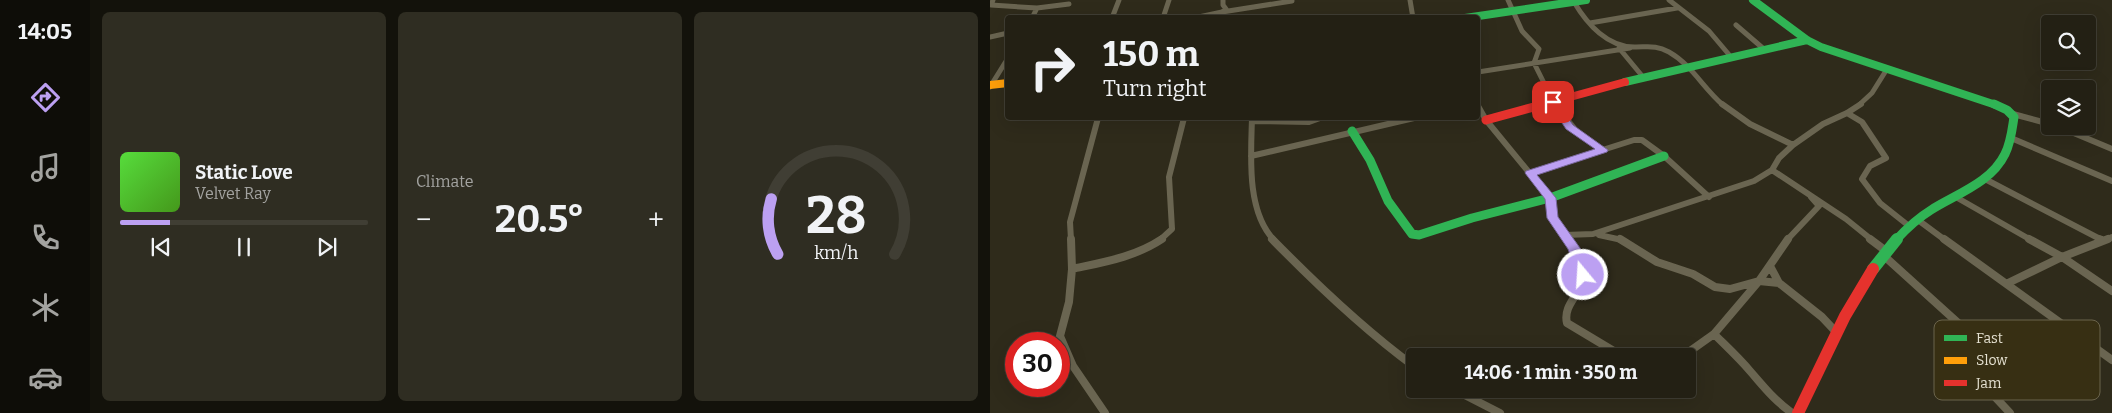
<!DOCTYPE html>
<meta charset="utf-8">
<style>
:root{--surface:#232014;--page:#2f2d22;--text:#f1f3f6;--muted:#a3a3a0;--line:#403e34;--accent:#bca0f2}
body{margin:0;font-family:Bitter,serif;background:var(--page);color:var(--text);height:100vh;display:flex;flex-direction:column;font-size:19px;white-space:nowrap}
*{box-sizing:border-box;margin:0}
p{font-size:16px;color:var(--muted)}
.icon{flex:none;width:28px;height:28px;fill:none;stroke:currentColor;stroke-width:2;stroke-linecap:round;stroke-linejoin:round}
.map{position:relative;flex:1;overflow:hidden}
.panel{display:flex;flex-direction:column;gap:12px;padding:12px;background:#13120b;width:900px}
.panel>*{flex:none}
.banner{position:absolute;left:15px;top:15px;width:475px;height:105px;border-radius:5px;box-shadow:0 5px 20px #0002,0 0 0 1px var(--line);background:#232014;color:var(--text);overflow:hidden}
.fabs{position:absolute;left:1051px;top:15px;display:grid;gap:10px}
.fabs a{display:grid;place-items:center;width:55px;height:55px;border-radius:5px;background:var(--surface);box-shadow:0 5px 20px #0002,0 0 0 1px var(--line);font-size:25px}
.speed{position:absolute;left:15px;top:332px;display:flex;gap:10px;font-size:25px;font-weight:700;text-align:center}
.speed>*{display:grid;place-content:center;width:65px;height:65px;border-radius:50%;background:var(--surface);box-shadow:0 5px 20px #0002,0 0 0 1px var(--line);line-height:1}
.speed .limit{border:8px solid #d22;background:#fff;color:#111}
.pin{position:absolute;display:grid;place-items:center;width:42px;height:42px;color:#fff;margin:-21px;border-radius:10px;box-shadow:0 2px 8px #0006}
.me{position:absolute;width:55px;margin:-28px;rotate:342deg;stroke-linejoin:round;filter:drop-shadow(0 0 4px #0008)}
.turn{display:flex;align-items:center;gap:18px;height:105px;padding:0 15px;font-size:22px}
.turn .icon{width:65px;height:65px;stroke-width:2.5}
.turn b{display:block;font-size:35px;line-height:42px}
.big{font-size:38px;font-weight:700;line-height:1.1}
.panel .card{flex:1;display:flex;flex-direction:column;justify-content:center;gap:8px;min-width:0;padding:0 18px;border-radius:8px;background:var(--page)}
.panel .dial{align-items:center;gap:0}
.dial svg{height:130px;overflow:visible;fill:none;stroke:var(--line);stroke-width:7;stroke-linecap:round;text-anchor:middle}
.dial text{fill:var(--text);stroke:none}
.song{display:flex;align-items:center;gap:15px}
.cover{width:60px;height:60px;border-radius:8px;background:linear-gradient(135deg,hsl(110 70% 55%),hsl(100 70% 35%))}
.played{height:5px;border-radius:2px;background:linear-gradient(90deg,var(--accent) 20%,var(--line) 20%)}
.keys{display:flex;justify-content:space-around;direction:ltr}
.heat{display:flex;justify-content:space-between;align-items:center;font-size:28px;direction:ltr}
.panel .tiles{flex:1;display:grid;gap:12px;grid-template-columns:repeat(3,1fr)}
.trip{position:absolute;left:416px;top:348px;width:290px;height:50px;border-radius:5px;background:var(--surface);box-shadow:0 5px 20px #0002,0 0 0 1px var(--line);font-weight:700;line-height:50px;text-align:center}
main{display:flex;flex:1;min-height:0}
.menu{display:flex;flex-direction:column;width:90px;justify-content:space-around;align-items:center;background:#0e0d08;color:var(--muted)}
.menu .icon{width:35px;height:35px}
.menu .current{color:var(--accent)}
.menu b{font-size:22px;color:var(--text)}
.map>svg:first-child{display:block}
</style>
<main>
<nav class="menu">
<b>14:05</b>
<svg class="icon current" aria-label="directions" viewBox="0 0 24 24"><path d="M12 3l9 9-9 9-9-9zM9 14v-3h6M13 9l2 2-2 2"/></svg>
<svg class="icon" aria-label="music" viewBox="0 0 24 24"><path d="M9 18V5l10-2v13"/><circle cx="6" cy="18" r="3"/><circle cx="16" cy="16" r="3"/></svg>
<svg class="icon" aria-label="phone" viewBox="0 0 24 24"><path d="M5 4h4l2 5-3 2q2 4 5 5l2-3 5 2v4C11 20 4 13 5 4z"/></svg>
<svg class="icon" aria-label="climate" viewBox="0 0 24 24"><path d="M12 3v18M4 7l16 10M4 17L20 7"/></svg>
<svg class="icon" aria-label="car" viewBox="0 0 24 24"><path d="M5 17H2v-5l4-1 3-4h7l3 4 3 1v5h-3M9 17h6M6 11h13"/><circle cx="7" cy="17" r="2"/><circle cx="17" cy="17" r="2"/></svg>
</nav>
<section class="panel">
<div class="tiles">
<div class="card">
<div class="song"><i class="cover"></i><div><b>Static Love</b><p>Velvet Ray</p></div></div>
<div class="played"></div>
<div class="keys"><svg class="icon" aria-label="previous" viewBox="0 0 24 24"><path d="M18 5L8 12l10 7zM5 5v14"/></svg><svg class="icon" aria-label="pause" viewBox="0 0 24 24"><path d="M8 5v14M16 5v14"/></svg><svg class="icon" aria-label="next" viewBox="0 0 24 24"><path d="M6 5l10 7-10 7zM19 5v14"/></svg></div>
</div>
<div class="card"><p>Climate</p>
<div class="heat"><a>−</a><b class="big">20.5°</b><a>+</a></div>
</div>
<div class="card dial"><svg viewBox="0 0 100 80">
<path d="M14 69A42 42 0 1 1 86 69"/>
<path d="M14 69A42 42 0 0 1 10 35" stroke="#bca0f2"/>
<text x="50" y="56" font-size="32" font-weight="700">28</text>
<text x="50" y="72" font-size="11">km/h</text>
</svg></div>
</div>
</section>
<div class="map">
<svg width="1122" height="413" viewBox="0 0 1122 413">
<rect width="100%" height="100%" fill="#2f2b1b"/>
<g fill="none" stroke-linecap="round" stroke-linejoin="round">
<!-- street-far2 -->
<path stroke="#6a6551" stroke-width="5" d="M3 0 1 5 47 8 79 4
M420 0 423 18
M518 0 532 31 549 49 544 63 565 105
M679 0 719 31 741 57
M584 2C597 24 618 48 646 47 659 47 666 45 679 52 702 65 713 88 733 105
M232 12 302 1
M42 18 47 8
M122 18 129 0
M173 18 179 0
M204 18 232 12 236 9 233 5V0
M600 23 687 8
M746 25 775 50
M0 37 18 33
M629 48 653 77
M488 72 640 48
M0 87 18 58
M869 105 882 93 897 69"/>
<!-- street-far1 -->
<path stroke="#6a6551" stroke-width="6" d="M565 104 587 132 613 150
M732 104 760 124 803 145
M488 106 496 120 560 198 563 218 578 240
M857 113 872 122 896 158 880 166 872 179 890 203 919 226
M1023 114 1060 124
M262 118C261 155 256 211 284 240
M262 121 319 122 330 118
M1067 126 1122 149
M1021 138 1122 181
M261 156 424 118
M782 170 856 219 882 240
M540 173 644 140H652L674 156 719 197
M993 178 1112 240
M964 196 1041 240
M928 220 955 240
M575 235 603 234 764 181 782 170 789 158 803 145 833 124 857 113 871 104
M609 235 632 240
M81 240 80 222 108 118
M170 240 182 229 179 177 194 118
M797 240 829 206 821 197
M1115 240 1122 237"/>
<!-- street -->
<path stroke="#6a6551" stroke-width="8" d="M81 239 82 269 79 302 70 336 83 366 115 413
M282 239C327 285 373 329 425 367
M577 239C585 250 597 269 592 283 587 297 573 307 577 323L632 356
M630 239 667 262 703 274 725 287 740 289 769 281 789 283
M880 239 896 251
M954 239 1122 360
M1039 239 1072 257 1122 291
M1109 239 1112 240
M893 255 1029 378
M780 266 789 283 832 317 847 333
M82 269C114 262 145 257 172 239
M1018 283 1072 257 1118 239
M724 334C736 346 749 358 760 371 775 388 783 399 802 413
M693 356 724 334 769 281 798 239
M463 389 510 413
M1020 413 1006 398 1057 355 1094 341"/>
<!-- fast-far2 -->
<path stroke="#30b455" stroke-width="8" d="M763 0 817 40 831 47 1006 105
M475 18 596 0
M635 82 817 40"/>
<!-- fast-far1 -->
<path stroke="#30b455" stroke-width="9" d="M362 131 380 160 398 201 422 234 429 235 482 218 560 198 674 156
M906 240C917 228 928 218 941 210 966 194 1001 183 1015 154 1021 142 1022 130 1024 117L1017 110 1004 104"/>
<!-- fast -->
<path stroke="#30b455" stroke-width="12" d="M883 269 907 239"/>
<!-- slow -->
<path stroke="#ff9f0a" stroke-width="8" d="M0 85 18 83"/>
<!-- jam-far2 -->
<path stroke="#e5322d" stroke-width="8" d="M551 105 635 82"/>
<!-- jam-far1 -->
<path stroke="#e5322d" stroke-width="9" d="M496 120 555 104"/>
<!-- jam -->
<path stroke="#e5322d" stroke-width="12" d="M808 413 855 316 883 269"/>
</g>
<!-- route -->
<path fill="#bca0f2" stroke="#7a689d" d="M563 99 566 100 583 125 618 150 617 152 547 175 566 198 568 217 590 248 599 275 597 278H588L578 249 557 218 555 199 535 173 536 171 605 149 576 129 558 102Z"/>
<!-- legend -->
<rect x="944" y="320" width="166" height="80" rx="8" fill="#372f13" stroke="#6b644c" stroke-width="1"/>
<rect x="954" y="335" width="23" height="6" fill="#30b455"/>
<rect x="954" y="357" width="23" height="7" fill="#ff9f0a"/>
<rect x="954" y="380" width="23" height="6" fill="#e5322d"/>
<g font-size="14" fill="#e5e1d1">
<text x="986" y="343">Fast</text>
<text x="986" y="365">Slow</text>
<text x="986" y="388">Jam</text>
</g>
</svg>
<div class="fabs">
<a><svg class="icon" aria-label="search" viewBox="0 0 24 24"><circle cx="10" cy="10" r="6"/><path d="M15 15l6 6"/></svg></a>
<a><svg class="icon" aria-label="layers" viewBox="0 0 24 24"><path d="M12 4l9 5-9 5-9-5zM3 14l9 5 9-5"/></svg></a>
</div>
<div class="speed"><div class="limit">30</div></div>
<div class="pin" style="left:563px;top:102px;background:#d93025"><svg class="icon" aria-label="arrive" viewBox="0 0 24 24"><path d="M6 21V4h12l-3 4 3 4H6"/></svg></div>
<svg class="me" style="left:593px;top:275px" viewBox="-20 -20 40 40"><circle r="17" fill="#bca0f2" stroke="#fff" stroke-width="3"/><path d="M0-11L8 9 0 5-8 9z" fill="#fff"/></svg>
<div class="trip">14:06 · 1 min · 350 m</div>
<div class="banner">
<div class="turn"><svg class="icon" aria-label="right" viewBox="0 0 24 24"><path d="M7 20v-9h11M14 6l5 5-5 5"/></svg><div><b>150 m</b>Turn right</div></div>
</div>
</div>
</main>
